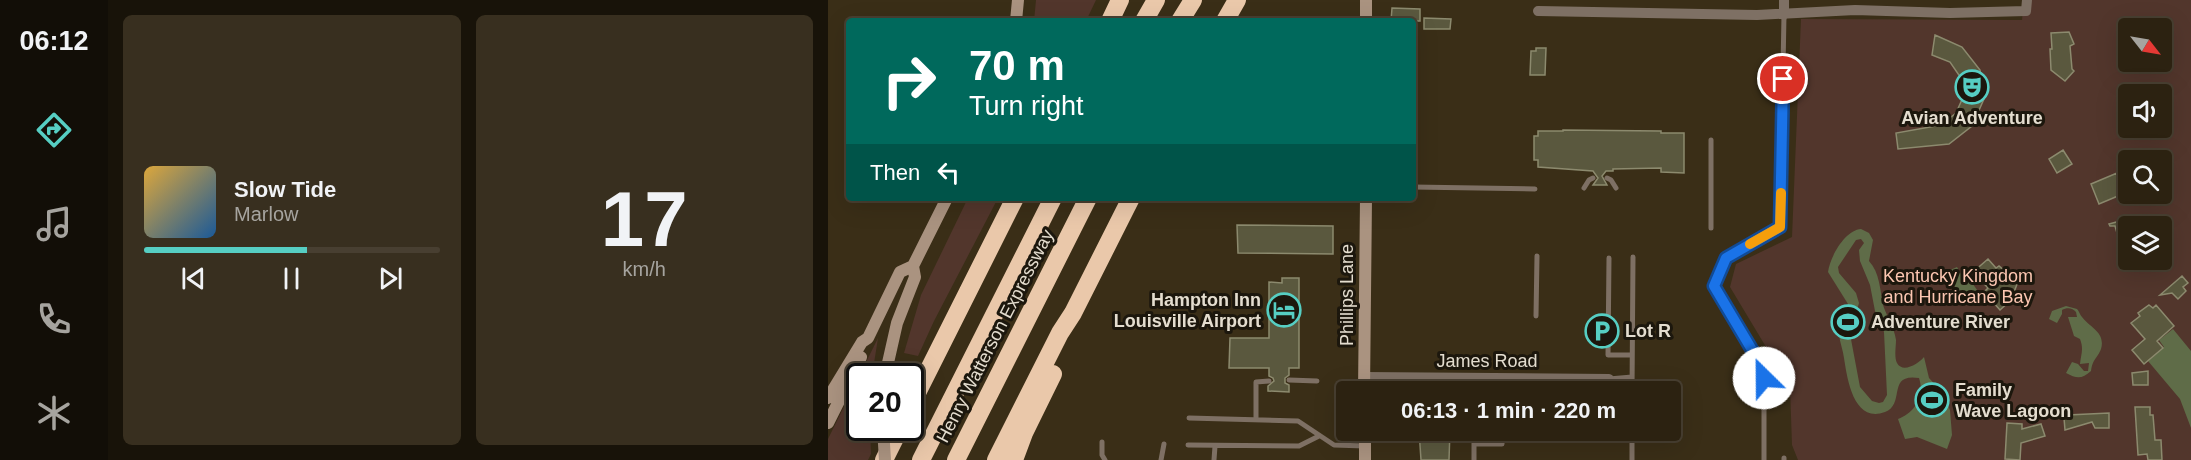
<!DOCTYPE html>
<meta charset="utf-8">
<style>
:root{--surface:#2c2211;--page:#382f1f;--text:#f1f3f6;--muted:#a6a49f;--line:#483f31;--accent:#56cec3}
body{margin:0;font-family:Helvetica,sans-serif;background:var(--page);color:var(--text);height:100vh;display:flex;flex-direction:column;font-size:22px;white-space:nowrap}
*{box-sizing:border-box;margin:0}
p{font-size:20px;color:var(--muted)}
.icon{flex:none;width:33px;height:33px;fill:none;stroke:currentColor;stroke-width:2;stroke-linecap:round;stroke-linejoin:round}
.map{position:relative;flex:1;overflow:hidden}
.panel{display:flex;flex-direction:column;gap:15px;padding:15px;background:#181309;width:720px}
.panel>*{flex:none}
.banner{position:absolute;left:18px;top:18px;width:570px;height:183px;border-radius:6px;box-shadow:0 6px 24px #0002,0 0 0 2px var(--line);background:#00695c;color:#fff;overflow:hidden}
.needle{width:39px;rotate:121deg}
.buttons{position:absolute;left:1290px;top:18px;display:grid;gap:12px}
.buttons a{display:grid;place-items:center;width:54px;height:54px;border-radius:6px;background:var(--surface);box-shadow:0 6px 24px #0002,0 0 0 2px var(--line);font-size:30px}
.speed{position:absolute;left:18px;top:363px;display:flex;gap:12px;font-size:30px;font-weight:700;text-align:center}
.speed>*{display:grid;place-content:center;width:78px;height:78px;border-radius:50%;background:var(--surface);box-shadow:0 6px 24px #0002,0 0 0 2px var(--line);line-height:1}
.speed .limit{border:3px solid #111;border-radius:9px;background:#fff;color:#111}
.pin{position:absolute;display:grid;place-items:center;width:51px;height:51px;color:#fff;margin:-26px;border:3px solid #fff;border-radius:50%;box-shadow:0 2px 6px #0007}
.me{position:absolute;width:66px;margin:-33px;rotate:337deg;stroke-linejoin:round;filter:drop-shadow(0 0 4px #0008)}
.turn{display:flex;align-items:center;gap:21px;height:126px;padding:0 24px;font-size:27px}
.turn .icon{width:78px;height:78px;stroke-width:2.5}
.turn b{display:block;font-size:42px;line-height:51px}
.then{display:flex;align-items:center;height:57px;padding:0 24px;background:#0003;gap:12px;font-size:22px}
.panel .card{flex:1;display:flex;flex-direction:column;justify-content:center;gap:9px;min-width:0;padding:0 21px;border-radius:9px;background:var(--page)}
.panel .dial{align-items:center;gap:0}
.dial b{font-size:78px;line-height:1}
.song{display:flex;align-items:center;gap:18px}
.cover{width:72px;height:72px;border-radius:9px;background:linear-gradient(135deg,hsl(40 70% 55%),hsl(210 70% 35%))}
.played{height:6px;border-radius:3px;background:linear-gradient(90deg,var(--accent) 55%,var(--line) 55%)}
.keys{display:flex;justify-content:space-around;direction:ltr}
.panel .tiles{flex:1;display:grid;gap:15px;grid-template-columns:repeat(2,1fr)}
.trip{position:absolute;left:508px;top:381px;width:345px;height:60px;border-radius:6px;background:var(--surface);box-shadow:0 6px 24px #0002,0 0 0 2px var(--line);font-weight:800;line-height:60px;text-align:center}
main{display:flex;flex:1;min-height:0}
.dock{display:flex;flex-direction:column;width:108px;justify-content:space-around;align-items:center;background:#120e07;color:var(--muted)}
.dock .icon{width:42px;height:42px}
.dock .on{color:var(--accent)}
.dock b{font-size:27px;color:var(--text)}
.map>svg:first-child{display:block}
</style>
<main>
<nav class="dock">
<b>06:12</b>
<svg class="icon on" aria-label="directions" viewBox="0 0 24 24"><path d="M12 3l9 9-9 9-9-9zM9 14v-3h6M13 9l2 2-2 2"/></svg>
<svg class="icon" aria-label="music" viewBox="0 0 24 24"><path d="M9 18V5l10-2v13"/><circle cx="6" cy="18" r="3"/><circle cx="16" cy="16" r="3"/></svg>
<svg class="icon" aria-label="phone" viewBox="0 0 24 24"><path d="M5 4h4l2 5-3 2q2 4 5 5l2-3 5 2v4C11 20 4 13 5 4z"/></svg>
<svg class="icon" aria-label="climate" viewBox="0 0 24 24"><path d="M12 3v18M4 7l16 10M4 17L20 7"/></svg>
</nav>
<section class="panel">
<div class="tiles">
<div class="card">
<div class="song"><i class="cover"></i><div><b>Slow Tide</b><p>Marlow</p></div></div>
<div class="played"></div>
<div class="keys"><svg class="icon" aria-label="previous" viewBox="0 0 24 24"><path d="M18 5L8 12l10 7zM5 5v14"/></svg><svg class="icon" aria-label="pause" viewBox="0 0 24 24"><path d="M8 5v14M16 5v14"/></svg><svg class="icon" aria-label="next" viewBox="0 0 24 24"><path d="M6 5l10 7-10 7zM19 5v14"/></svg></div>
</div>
<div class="card dial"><b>17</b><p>km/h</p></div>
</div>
</section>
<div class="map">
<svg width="1363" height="460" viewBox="0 0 1363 460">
<rect width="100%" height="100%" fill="#3a2e17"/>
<!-- green -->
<path fill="#52362c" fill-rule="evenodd" d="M208 0H268L258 21H206Z
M1196 0H1363V460H970L964 445 962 387 902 287 908 264 964 237 973 19 1194 20ZM1300 28H1334V62H1300ZM1300 94H1334V128H1300ZM1300 160H1334V194H1300ZM1300 226H1334V260H1300Z
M140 198H170L106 321 90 356 76 353 93 295Z
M50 338 44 376H32V428H42L43 454 40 460H0V439Z"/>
<!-- water -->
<path fill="#5f6c48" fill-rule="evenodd" d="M1033 229 1041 233 1045 240 1041 261C1052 273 1052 290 1055 305 1059 317 1066 327 1068 340 1068 347 1066 357 1069 363 1075 374 1091 363 1096 357L1101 378 1113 391 1122 410 1124 435 1119 449 1089 437 1077 439 1070 419C1087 413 1097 396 1091 378 1058 373 1078 404 1057 412 1025 424 1019 377 1016 358 1015 350 1012 343 1011 335 1011 324 1019 315 1020 304L1000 272C1002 257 1017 230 1033 229ZM1033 239 1036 243 1031 250 1032 261 1042 285 1047 311 1056 332 1059 395 1055 402 1051 403 1044 401 1032 387 1022 334 1031 303 1028 293 1011 273 1010 267 1028 240Z
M1129 267 1133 274 1137 273 1152 294 1132 304 1127 287 1120 271Z
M1238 306 1249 309C1251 311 1252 315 1254 317 1261 327 1278 332 1273 349 1269 359 1265 358 1263 371 1254 379 1249 379 1238 373L1244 362 1250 364 1256 371H1260L1261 363 1252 364C1253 354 1256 349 1252 339L1246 336 1240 317H1249L1248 312C1245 308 1239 307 1234 310V314L1229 323 1221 319 1224 311Z
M1345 329 1363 351V428L1352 399 1320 361 1336 347 1331 340Z"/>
<!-- building -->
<path fill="#5a583e" stroke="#8c8a6e" stroke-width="1.5" d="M564 8 592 9V21H563Z
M596 18 623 19 622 29H596Z
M1241 32 1246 44 1242 46 1244 69 1246 71 1237 81 1223 70 1222 49H1224L1223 33Z
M1107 35 1134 47 1152 70 1156 99 1144 126 1121 144 1070 149 1068 133 1113 125 1128 113 1136 95 1133 78 1122 62 1104 55Z
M708 48H718L717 75H702L703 51H708Z
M735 130 833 131V133H856V173L833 172V168L785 169V171H778L774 176 779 185H765L770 178 765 171 710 167V160H706V136H710V131H735Z
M1235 150 1244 164 1229 173 1221 159Z
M1289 173 1297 193 1271 204 1263 184Z
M1307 217 1310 226H1300V230L1289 233 1287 226H1282L1281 224Z
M409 225 505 226V254L410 253Z
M1160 259 1168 268 1171 266 1183 276 1191 279 1183 300 1172 310 1156 292 1160 288 1145 272Z
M1354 276 1360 283 1355 287 1358 291 1350 299 1344 293 1332 295Z
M454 278H471V368H461V375L457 378V383L461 385V392L440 391V386L446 381 445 378 441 376V368H401L402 338H441V282L454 283Z
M1321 305 1325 308 1328 305 1346 326 1329 341 1335 348 1316 364 1304 350 1317 339 1303 323 1312 316 1310 313Z
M1320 371V385H1305L1304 373Z
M1307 407H1322V415H1325L1327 440H1333L1334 460H1320L1319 454 1310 455Z
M1281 413V428H1267L1264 422 1237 430 1236 418H1240V415Z
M1179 423 1194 424V429L1213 424 1217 436 1193 443 1192 460 1177 459Z
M591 430H622L621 460H593Z"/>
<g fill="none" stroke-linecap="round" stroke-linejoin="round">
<!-- service -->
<path stroke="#7e7064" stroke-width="5" d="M462 21 483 19 485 21
M779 178 783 180 788 188
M585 187 707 189
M756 188 761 180 765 178
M883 228V140
M781 258 780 355H804
M708 316 709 256
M781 379 804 377
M461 380 489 381
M804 392 805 257
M361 418 470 421 506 445 537 446
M428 420V382L441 381
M274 442V455L277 460
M646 444H674L675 430
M360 445 471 446 491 436
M956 458V460
M333 460 336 444
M386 460 387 446
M646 460V430
M804 460V430
M936 460V370L886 286 898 258 952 227 956 15"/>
<!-- minor -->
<path stroke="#7e7064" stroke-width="10" d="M710 11 929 15 1027 10 1122 13 1198 11 1199 0
M956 15V0
M536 377 781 379V392"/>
<!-- secondary -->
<path stroke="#aa9380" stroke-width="12" d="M538 0V21
M188 21 190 0
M57 376 69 323 87 277 85 266 119 198
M536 392 538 198
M0 398 34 342 40 338 72 272 85 266
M0 423 33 357
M537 430V460"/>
<!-- motorway -->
<path stroke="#eac8aa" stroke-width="18" d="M282 21 292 0
M316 21 328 0
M352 21 365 0
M397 21 409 0
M82 407 187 198
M56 460 72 428
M93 460 225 198
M128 460 260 198
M168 460 232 333 245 313 303 198
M186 460 196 433 225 374"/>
<!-- secondary-bridge -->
<path stroke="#aa9380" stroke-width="12" d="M55 428 57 460"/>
</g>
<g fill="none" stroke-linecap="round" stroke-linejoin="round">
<!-- route casing -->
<g stroke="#114b97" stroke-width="15">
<path id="route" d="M936 378V370L886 286 898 258 952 227 955 79"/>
</g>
<!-- route -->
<use href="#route" stroke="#1a73e8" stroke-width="10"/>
<!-- slow -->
<path stroke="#f59e0b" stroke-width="10" d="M922 244 952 227 953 193"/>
</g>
<!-- icons -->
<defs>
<g id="theatre-ring" transform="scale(1.725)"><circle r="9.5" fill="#1c170d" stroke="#56cec3" stroke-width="1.5"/><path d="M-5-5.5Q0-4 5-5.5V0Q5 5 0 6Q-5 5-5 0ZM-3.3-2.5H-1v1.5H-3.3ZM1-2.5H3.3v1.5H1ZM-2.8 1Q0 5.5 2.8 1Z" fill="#56cec3"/></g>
<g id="hotel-ring" transform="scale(1.725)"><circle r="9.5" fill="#1c170d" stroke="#56cec3" stroke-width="1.5"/><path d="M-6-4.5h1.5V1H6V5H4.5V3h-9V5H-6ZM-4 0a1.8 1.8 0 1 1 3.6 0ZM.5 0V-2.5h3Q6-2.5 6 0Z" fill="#56cec3"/></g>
<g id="stadium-ring" transform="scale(1.725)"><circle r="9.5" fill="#1c170d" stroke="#56cec3" stroke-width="1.5"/><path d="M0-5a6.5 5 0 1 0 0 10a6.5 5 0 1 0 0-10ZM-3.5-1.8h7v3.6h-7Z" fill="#56cec3"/></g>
<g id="parking-ring" transform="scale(1.725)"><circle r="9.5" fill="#1c170d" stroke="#56cec3" stroke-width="1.5"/><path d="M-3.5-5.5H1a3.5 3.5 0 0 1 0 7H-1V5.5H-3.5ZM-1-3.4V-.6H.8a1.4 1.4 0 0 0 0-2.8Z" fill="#56cec3"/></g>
</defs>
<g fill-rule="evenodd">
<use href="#theatre-ring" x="1144" y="87"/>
<use href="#hotel-ring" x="456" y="310"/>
<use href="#stadium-ring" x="1020" y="322"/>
<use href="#parking-ring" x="774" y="331"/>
<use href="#stadium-ring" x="1104" y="400"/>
</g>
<g text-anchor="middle" stroke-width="6" stroke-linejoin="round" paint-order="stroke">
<!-- poi labels -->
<g font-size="18" font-weight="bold" fill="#e4ddcf" stroke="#1c170d" text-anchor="start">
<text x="1144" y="124" text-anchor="middle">Avian Adventure</text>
<text x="433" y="306" text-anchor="end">Hampton Inn<tspan x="433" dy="21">Louisville Airport</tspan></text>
<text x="1043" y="328">Adventure River</text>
<text x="797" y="337">Lot R</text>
<text x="1127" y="396">Family<tspan x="1127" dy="21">Wave Lagoon</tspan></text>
</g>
<!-- park labels -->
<g font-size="18" fill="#fcc6b1" stroke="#1c170d">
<text x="1130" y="282">Kentucky Kingdom<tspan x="1130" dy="21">and Hurricane Bay</tspan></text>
</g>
<!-- street labels -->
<g font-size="18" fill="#e4ddcf" stroke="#1c170d">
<text transform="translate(519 295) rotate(-90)" y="6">Phillips Lane</text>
<text transform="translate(167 336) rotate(-63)" y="6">Henry Watterson Expressway</text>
<text x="659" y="367">James Road</text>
</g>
</g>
</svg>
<div class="buttons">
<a><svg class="needle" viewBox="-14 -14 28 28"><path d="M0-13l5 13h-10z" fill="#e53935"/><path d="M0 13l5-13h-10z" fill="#a6a49f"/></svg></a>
<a><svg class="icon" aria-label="sound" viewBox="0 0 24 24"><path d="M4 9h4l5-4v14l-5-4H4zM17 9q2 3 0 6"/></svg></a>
<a><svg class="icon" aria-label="search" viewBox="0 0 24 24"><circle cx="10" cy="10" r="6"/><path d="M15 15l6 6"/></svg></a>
<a><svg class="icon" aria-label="layers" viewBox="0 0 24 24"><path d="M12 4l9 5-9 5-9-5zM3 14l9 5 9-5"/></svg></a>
</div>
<div class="speed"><div class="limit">20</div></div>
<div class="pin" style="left:955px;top:79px;background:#d93025"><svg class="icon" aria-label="arrive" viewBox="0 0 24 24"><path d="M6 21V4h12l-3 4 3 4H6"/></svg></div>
<svg class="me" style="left:936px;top:378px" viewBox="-20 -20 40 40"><circle r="19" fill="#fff"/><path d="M0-13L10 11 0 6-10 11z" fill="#1a73e8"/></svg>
<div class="trip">06:13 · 1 min · 220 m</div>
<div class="banner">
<div class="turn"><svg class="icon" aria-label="right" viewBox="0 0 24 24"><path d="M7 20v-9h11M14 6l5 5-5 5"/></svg><div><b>70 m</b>Turn right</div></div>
<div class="then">Then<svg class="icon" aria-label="left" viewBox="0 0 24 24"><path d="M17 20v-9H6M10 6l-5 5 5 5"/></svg></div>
</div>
</div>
</main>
